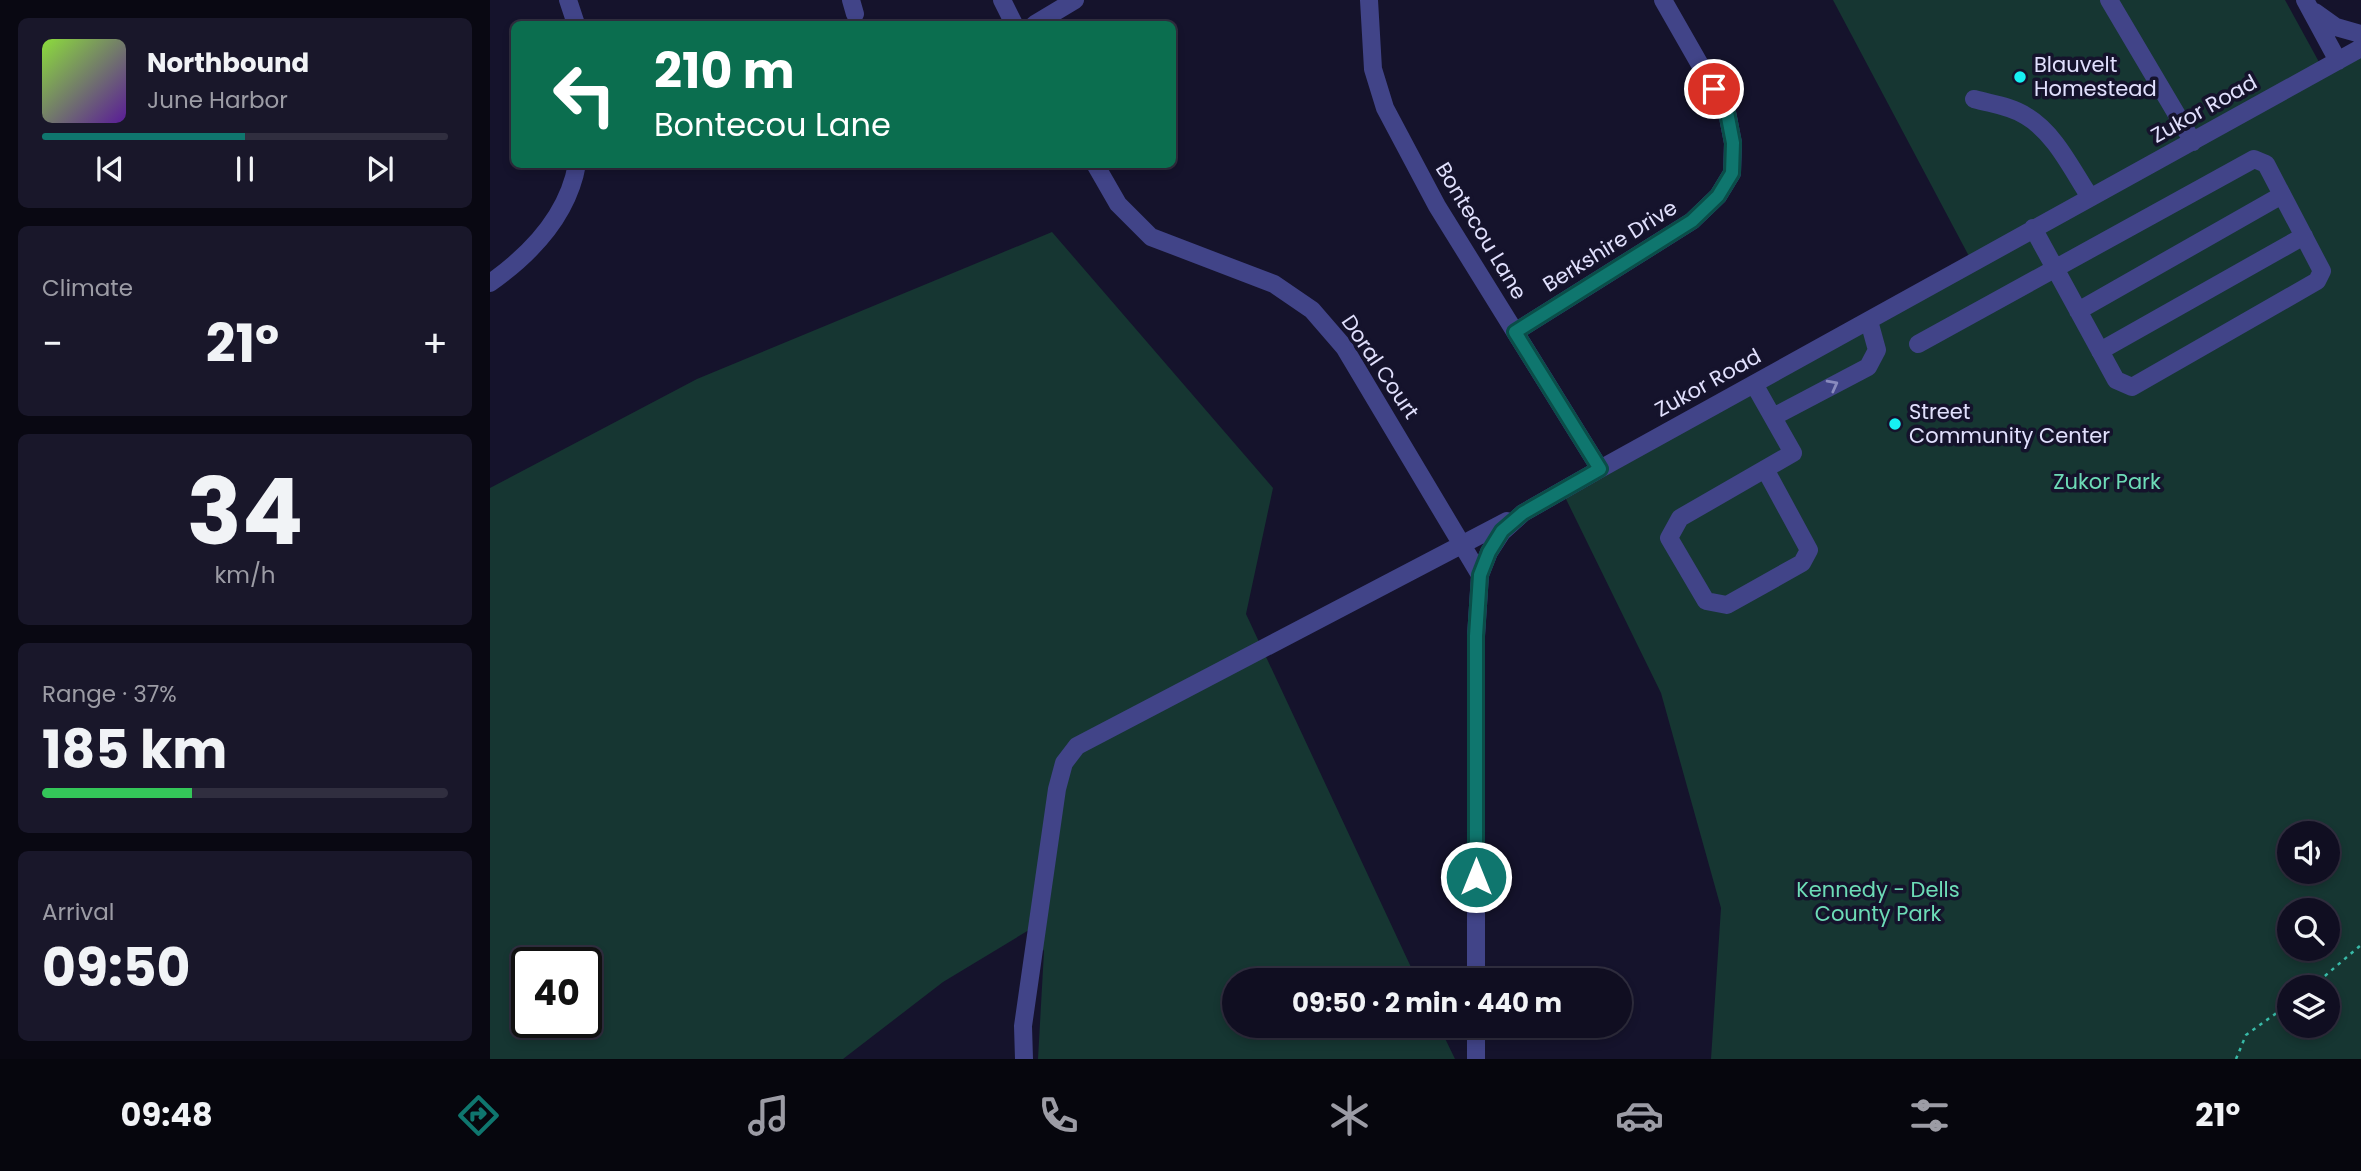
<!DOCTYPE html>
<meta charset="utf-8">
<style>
:root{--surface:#100e21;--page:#19172a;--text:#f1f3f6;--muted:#9c9ca5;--line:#302e3f;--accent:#0f766e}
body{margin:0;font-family:Poppins,sans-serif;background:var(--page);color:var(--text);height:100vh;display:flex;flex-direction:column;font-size:26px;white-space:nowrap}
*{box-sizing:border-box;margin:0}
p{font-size:23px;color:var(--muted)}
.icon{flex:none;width:38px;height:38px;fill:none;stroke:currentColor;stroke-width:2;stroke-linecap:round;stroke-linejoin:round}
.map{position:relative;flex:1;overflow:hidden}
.details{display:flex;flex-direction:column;gap:18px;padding:18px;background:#090812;width:490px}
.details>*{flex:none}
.banner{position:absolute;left:21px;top:21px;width:665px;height:147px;border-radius:10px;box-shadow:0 4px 10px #0003,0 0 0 2px var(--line);background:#0b6e4f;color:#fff;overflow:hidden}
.buttons{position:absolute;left:1787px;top:821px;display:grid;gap:14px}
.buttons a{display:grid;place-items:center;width:63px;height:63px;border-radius:50%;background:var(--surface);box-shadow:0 4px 10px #0003,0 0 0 2px var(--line);font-size:35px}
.speed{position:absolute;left:21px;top:947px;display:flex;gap:14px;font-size:35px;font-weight:700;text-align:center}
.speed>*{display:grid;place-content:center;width:91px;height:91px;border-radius:50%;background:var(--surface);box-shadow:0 4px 10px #0003,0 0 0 2px var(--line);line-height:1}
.speed .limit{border:4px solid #111;border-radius:10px;background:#fff;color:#111}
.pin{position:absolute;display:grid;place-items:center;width:60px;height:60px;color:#fff;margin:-30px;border:4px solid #fff;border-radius:50%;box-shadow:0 2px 7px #0007}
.me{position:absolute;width:77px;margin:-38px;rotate:0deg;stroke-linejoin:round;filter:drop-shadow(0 0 5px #0008)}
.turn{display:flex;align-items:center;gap:24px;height:147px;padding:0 28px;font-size:32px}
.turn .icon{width:91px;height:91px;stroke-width:2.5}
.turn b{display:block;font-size:49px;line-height:60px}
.big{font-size:52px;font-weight:700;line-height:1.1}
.details .tile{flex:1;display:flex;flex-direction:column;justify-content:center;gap:10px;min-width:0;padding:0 24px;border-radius:10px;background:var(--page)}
.details .dial{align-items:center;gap:0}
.dial b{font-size:91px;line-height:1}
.song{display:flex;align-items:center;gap:21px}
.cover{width:84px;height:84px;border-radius:10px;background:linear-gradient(135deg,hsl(90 70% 55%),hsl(270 70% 35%))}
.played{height:7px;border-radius:4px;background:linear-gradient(90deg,var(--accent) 50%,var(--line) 50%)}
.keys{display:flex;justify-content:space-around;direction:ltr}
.heat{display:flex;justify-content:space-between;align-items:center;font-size:38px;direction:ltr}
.charge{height:10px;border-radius:5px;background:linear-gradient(90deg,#34c759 37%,var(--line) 0)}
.trip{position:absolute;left:732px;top:968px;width:410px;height:70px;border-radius:35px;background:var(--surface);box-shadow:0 4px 10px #0003,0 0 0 2px var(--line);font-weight:700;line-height:70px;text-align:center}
.menu{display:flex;height:112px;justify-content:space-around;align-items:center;background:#06060d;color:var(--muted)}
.menu .icon{width:49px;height:49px}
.menu .selected{color:var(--accent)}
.menu b{font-size:32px;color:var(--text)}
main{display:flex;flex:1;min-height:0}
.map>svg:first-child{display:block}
</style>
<main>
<section class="details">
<div class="tile">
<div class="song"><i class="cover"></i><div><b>Northbound</b><p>June Harbor</p></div></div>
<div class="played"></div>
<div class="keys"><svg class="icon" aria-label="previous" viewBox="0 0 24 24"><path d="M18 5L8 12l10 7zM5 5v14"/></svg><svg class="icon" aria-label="pause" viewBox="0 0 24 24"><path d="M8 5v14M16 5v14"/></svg><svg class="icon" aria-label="next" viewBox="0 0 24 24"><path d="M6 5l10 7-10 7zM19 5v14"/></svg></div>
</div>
<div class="tile"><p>Climate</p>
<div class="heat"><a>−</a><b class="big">21°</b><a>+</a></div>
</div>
<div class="tile dial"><b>34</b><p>km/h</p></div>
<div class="tile"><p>Range · 37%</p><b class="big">185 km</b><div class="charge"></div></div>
<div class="tile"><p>Arrival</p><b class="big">09:50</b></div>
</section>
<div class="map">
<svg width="1871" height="1059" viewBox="0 0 1871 1059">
<rect width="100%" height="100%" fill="#15132c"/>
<!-- green -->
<path fill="#163632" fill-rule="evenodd" d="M1343 0H1795L1829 62 1481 260Z
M1871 50V1059H1221L1231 908 1171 693 1075 497ZM1799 833H1838V872H1799ZM1799 910H1838V948H1799ZM1799 987H1838V1026H1799Z
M562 232 783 488 756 614 927 980H744V1026H949L965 1059H548L554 951 539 930 453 982 353 1059H0V488L207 379ZM37 962H96V1022H37Z"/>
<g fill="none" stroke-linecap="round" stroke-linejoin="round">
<!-- path -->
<path stroke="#38b9a7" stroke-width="2.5" stroke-dasharray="3.5 5" stroke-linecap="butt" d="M1822 987 1871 945
M1746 1059 1756 1035 1799 1004"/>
<!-- minor -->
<path stroke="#414488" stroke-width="18" d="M78 0 86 24
M361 0 365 14
M512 0 524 24
M879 0 883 69 895 108 947 206 1110 469
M1619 0 1703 142
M1815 0 1848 61
M1825 12 1846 27 1871 34
M545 24 585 0
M1484 99C1501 104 1521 106 1536 116 1565 133 1582 170 1600 197
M605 164 628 204 661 237 784 284 822 310 854 347 990 575
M0 283C41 254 78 216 87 164
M1588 311 1792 195
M1025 332 1202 221 1228 196 1242 173 1243 143 1237 112 1173 0
M1428 344 1764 159 1776 164 1832 271 1827 281 1642 387 1626 380 1543 228
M1610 351 1814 236
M1264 384 1303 453 1190 518 1179 538 1216 601 1237 605 1312 563 1319 550 1275 469
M1283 417 1378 367 1387 350 1379 321
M986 980V636L990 575 999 552 1012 532 1033 513 1110 469 1871 48
M534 1059 533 1026 567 789 574 763 587 746 1017 521
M986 1059V1026"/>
</g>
<!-- one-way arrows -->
<defs><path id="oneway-chevron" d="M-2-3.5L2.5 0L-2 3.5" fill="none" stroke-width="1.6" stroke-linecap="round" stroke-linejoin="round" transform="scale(1.75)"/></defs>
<use stroke="#898abd" href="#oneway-chevron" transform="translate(1343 385) rotate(-28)"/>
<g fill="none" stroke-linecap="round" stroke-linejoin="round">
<!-- route casing -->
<g stroke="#0a4d48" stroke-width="18">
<path id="route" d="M986 877V636L990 575 999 552 1012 531 1033 513 1110 469 1025 332 1202 221 1228 196 1242 173 1243 143 1237 112 1224 89"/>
</g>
<!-- route -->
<use href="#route" stroke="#0f766e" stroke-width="12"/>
</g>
<!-- markers -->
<g fill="#16f0f3" stroke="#15132c" stroke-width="2.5">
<circle cx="1530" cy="77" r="7"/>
<circle cx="1405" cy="424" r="7"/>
</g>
<g text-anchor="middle" stroke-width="7" stroke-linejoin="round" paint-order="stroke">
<!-- poi labels -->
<g font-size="21" fill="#e1e0fd" stroke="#15132c" text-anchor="start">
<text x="1544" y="72">Blauvelt<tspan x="1544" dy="24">Homestead</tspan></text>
<text x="1419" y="419">Street<tspan x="1419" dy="24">Community Center</tspan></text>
</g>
<!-- street labels -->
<g font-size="21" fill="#e1e0fd" stroke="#15132c">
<text transform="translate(1714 109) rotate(-29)" y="7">Zukor Road</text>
<text transform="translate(991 231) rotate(59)" y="7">Bontecou Lane</text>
<text transform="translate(1120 246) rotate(-32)" y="7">Berkshire Drive</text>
<text transform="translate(890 367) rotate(56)" y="7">Doral Court</text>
<text transform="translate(1218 383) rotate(-29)" y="7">Zukor Road</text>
</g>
<!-- park labels -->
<g font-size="21" fill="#6ddcb7" stroke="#15132c">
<text x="1617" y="489">Zukor Park</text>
<text x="1388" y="897">Kennedy - Dells<tspan x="1388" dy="24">County Park</tspan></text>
</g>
</g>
</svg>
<div class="buttons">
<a><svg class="icon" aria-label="sound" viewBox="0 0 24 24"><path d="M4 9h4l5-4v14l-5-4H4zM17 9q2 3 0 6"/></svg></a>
<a><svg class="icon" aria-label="search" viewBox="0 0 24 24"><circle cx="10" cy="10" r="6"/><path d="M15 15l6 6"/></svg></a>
<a><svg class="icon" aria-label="layers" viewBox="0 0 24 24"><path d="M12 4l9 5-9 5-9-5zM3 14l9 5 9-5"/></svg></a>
</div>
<div class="speed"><div class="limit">40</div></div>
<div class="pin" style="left:1224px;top:89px;background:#d93025"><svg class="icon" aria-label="arrive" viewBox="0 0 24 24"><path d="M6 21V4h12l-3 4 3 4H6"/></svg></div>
<svg class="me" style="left:986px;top:877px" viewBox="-20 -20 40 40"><circle r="17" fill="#0f766e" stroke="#fff" stroke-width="3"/><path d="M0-11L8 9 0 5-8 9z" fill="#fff"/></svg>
<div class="trip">09:50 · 2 min · 440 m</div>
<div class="banner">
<div class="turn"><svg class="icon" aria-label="left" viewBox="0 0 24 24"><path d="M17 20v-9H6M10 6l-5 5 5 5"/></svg><div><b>210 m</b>Bontecou Lane</div></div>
</div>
</div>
</main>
<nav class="menu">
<b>09:48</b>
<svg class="icon selected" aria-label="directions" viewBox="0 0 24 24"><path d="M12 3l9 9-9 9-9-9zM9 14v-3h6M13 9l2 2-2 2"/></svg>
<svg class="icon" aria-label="music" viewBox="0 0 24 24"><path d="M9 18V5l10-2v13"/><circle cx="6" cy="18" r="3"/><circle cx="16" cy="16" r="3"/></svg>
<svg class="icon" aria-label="phone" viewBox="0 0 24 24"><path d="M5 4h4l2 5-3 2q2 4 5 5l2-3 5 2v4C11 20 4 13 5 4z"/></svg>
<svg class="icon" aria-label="climate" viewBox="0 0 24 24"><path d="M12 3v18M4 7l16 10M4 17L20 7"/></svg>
<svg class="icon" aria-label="car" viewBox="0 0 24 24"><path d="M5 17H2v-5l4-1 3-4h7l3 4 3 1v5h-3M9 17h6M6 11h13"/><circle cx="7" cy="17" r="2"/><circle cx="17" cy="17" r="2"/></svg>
<svg class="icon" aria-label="filters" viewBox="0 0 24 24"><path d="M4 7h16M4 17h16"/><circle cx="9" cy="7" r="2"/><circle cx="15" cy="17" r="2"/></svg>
<b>21°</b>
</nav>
